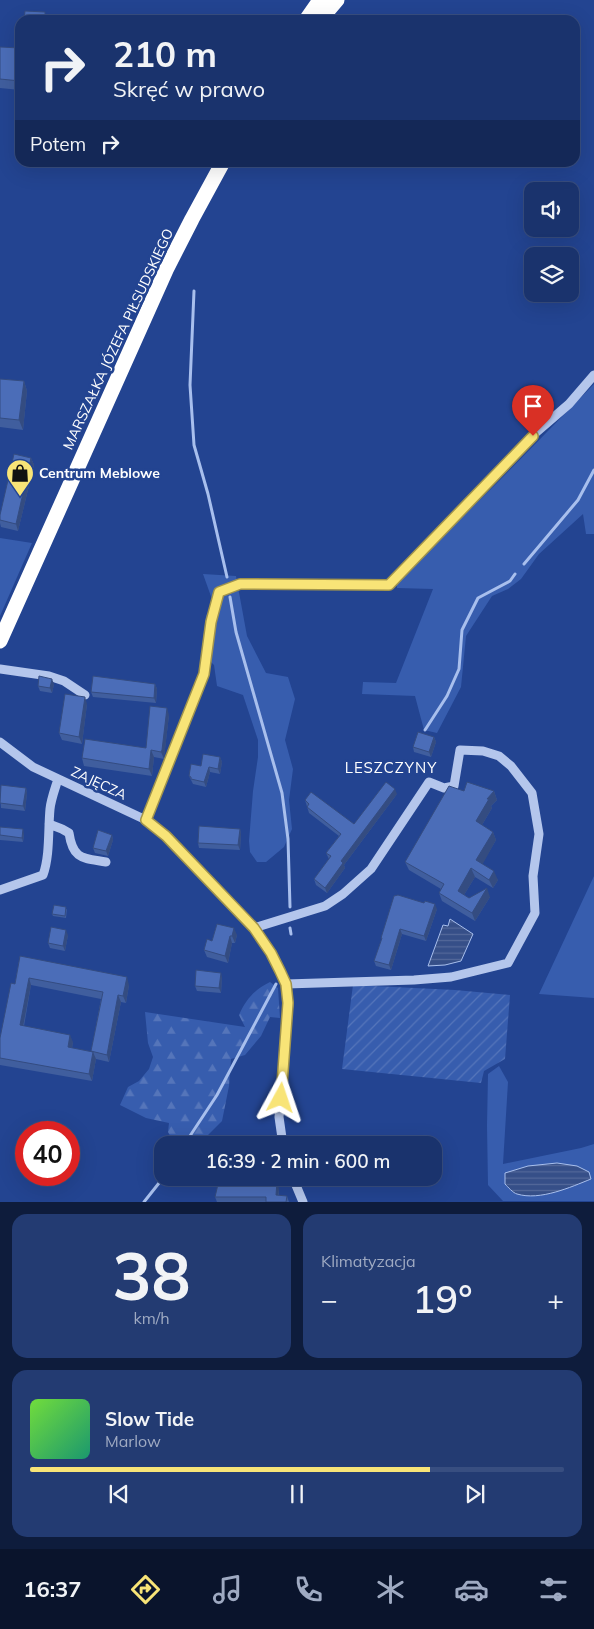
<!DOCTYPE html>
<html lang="pl">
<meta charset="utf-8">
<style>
:root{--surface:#1a336d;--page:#233b72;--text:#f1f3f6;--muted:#9faac2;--line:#384e80;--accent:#f8e477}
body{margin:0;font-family:Mulish,sans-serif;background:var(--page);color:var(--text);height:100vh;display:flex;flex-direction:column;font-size:19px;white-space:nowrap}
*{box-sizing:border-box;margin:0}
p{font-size:16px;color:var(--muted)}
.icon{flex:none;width:28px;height:28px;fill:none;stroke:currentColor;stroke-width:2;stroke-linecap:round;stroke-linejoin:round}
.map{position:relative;height:1202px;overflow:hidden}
.panel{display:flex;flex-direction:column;gap:12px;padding:12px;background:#0e1c3c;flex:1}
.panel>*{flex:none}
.top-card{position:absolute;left:15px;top:15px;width:565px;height:152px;border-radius:15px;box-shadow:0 5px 20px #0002,0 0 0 1px var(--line);background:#1a336d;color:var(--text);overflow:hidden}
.controls{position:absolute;left:524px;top:182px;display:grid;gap:10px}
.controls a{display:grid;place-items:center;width:55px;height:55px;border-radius:10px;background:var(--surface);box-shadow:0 5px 20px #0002,0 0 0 1px var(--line);font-size:25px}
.speed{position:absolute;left:15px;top:1121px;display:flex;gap:10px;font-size:25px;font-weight:700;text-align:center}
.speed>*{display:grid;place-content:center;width:65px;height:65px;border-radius:50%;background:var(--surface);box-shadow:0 5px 20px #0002,0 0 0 1px var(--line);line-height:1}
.speed .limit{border:8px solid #d22;background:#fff;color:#111}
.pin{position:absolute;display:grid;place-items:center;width:42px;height:42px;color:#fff;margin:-51px -21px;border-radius:50% 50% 50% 0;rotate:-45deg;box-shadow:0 0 5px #0007}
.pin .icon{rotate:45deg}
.me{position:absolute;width:55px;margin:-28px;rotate:5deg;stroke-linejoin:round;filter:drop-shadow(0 0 4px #0008)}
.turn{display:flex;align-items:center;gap:18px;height:105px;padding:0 15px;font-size:22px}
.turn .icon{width:65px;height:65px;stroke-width:2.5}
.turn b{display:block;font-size:35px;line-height:42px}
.then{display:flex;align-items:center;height:48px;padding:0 15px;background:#0003;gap:10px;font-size:19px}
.big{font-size:38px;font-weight:600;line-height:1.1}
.panel .tile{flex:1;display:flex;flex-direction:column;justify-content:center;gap:8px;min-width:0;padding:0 18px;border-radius:15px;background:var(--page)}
.panel .dial{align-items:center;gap:0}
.dial b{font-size:65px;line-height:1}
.song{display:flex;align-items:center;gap:15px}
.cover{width:60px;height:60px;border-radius:8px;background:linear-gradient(135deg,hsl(100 70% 55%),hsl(160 70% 35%))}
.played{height:5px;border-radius:2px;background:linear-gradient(90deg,var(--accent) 75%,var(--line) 75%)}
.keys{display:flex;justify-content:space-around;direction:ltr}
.heat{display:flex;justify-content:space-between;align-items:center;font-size:28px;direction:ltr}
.panel .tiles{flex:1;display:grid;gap:12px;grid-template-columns:1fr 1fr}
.tile:last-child{grid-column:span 2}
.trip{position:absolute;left:154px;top:1136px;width:288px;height:50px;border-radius:15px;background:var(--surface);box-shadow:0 5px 20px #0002,0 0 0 1px var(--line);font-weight:600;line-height:50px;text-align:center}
.dock{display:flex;height:80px;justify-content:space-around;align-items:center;background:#0a142c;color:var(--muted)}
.dock .icon{width:35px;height:35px}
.dock .active{color:var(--accent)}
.dock b{font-size:22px;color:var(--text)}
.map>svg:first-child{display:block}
</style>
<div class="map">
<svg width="594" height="1202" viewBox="0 0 594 1202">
<defs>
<pattern id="forest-firs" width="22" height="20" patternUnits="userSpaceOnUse" patternTransform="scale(1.25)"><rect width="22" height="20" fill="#375dae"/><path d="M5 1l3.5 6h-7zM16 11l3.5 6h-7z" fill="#5575ba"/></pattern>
<pattern id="garden-furrows" width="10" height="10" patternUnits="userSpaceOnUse" patternTransform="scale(1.25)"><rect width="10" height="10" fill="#375dae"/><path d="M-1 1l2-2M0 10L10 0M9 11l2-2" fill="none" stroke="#5575ba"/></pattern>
<pattern id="water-rules" width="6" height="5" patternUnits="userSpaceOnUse" patternTransform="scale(1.25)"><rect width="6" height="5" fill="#364f88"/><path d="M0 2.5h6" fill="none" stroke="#54699a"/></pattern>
</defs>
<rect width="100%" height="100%" fill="#234491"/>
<!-- green -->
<path fill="#375dae" d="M594 384V534H586L583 514 539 554 521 579 508 589 492 596 466 636 461 687 437 733 424 730 415 696 362 694 363 682 396 683 433 589 397 588V581L497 483Z
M0 538 32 543 0 616Z
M203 574 236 576 247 636 266 673 288 677 295 699 285 740 293 769 289 800 292 829 284 847 266 862H257L250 852 249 841 253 791 258 757V740L243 695 217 686 214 665 204 655 203 640 206 616 213 602Z
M594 876V998L539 994Z
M499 1066 508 1082 503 1164 581 1148 594 1144V1201H503L488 1185 487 1126 488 1074Z"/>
<!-- forest -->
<path fill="url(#forest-firs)" d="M270 982 278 988 280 1018 270 1017 261 1036 245 1055 231 1059 229 1086 222 1121 198 1145H175L168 1132 169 1123 146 1118 120 1105 128 1087 139 1081 149 1069 153 1057 148 1043 145 1012 245 1027 239 1015C246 999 254 990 270 982Z"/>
<!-- garden -->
<path fill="url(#garden-furrows)" d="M353 985 455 990 510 995 505 1059 484 1071 481 1083 342 1069Z"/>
<!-- water -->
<path fill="url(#water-rules)" stroke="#a8bfed" d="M450 919 473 934 461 961 445 965 428 966 443 925 448 926Z
M557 1163 577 1166 589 1172 591 1179C571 1187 540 1201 517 1194 513 1193 508 1187 505 1184V1173L528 1166Z"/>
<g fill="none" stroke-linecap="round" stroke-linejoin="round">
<!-- stream -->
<path stroke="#a8bfed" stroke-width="3" d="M194 291 190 385 194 445 208 494 227 577
M524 564 578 500 594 470
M230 597 236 632 282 793 288 839 290 907
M425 730 447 696 459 669 462 630 478 598 510 581 515 574
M290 928 291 934
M184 1145 217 1095 276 984
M144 1202 163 1178"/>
<!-- minor -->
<path stroke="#b4c6ec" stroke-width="9" d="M0 669 49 676 64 681 85 695
M0 742 33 767 146 820 166 836 254 928 271 953 280 971 286 984 289 1003 279 1117 283 1145
M146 820 204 674 211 622 219 592 240 584 389 585 533 435 569 404 594 375
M49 824 62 829 69 833C73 860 83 858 106 862
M0 890 43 875C50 856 48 830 50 809 51 799 55 789 58 779
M254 928 325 906 343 894 371 869 429 782 444 788 454 786 460 750 483 751 499 756 511 766 532 793 539 834 533 876 535 913 508 963 451 977 414 980 286 984
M293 1178 303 1202"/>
<!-- highway -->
<path stroke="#fff" stroke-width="15" d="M306 20 320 0
M320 20 337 0
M0 641 167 268 192 219 223 162"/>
</g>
<!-- wall -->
<path fill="#405e9e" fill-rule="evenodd" d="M0 47 20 48V90L0 88Z
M0 379 24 381 27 391 23 430 0 427Z
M31 458 34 465 18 531 1 527 0 523V515Z
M54 684 52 693 40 691 38 686Z
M155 684 157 689 156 703 93 697 91 692Z
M87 704 82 744 62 740 59 733Z
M169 715 164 757V759L154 757 152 776 84 766 82 758 146 748Z
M434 737 436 742 431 757 414 752 413 747Z
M220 757 222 762 220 774 210 772 206 787 193 784 189 776 201 766Z
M26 788 27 793 25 811 1 808 0 792Z
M464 791H494L497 800 491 806 492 808 482 825 493 832 496 840 482 864 498 880 493 888 475 877 464 895 469 898 490 897 475 921 442 901 439 893 441 889 409 870 405 862Z
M397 794 344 865 345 868 327 893 316 885 314 879 329 859 326 853 339 836 309 813 305 800 354 824Z
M0 827 24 834 23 842 0 840Z
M240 829 241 834 240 850 199 848 198 843Z
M112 835 113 840 108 856 95 853 93 848Z
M67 909 66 918 53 916 52 914Z
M437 909 426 941 402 934 391 970 376 966 374 961 382 940 381 938Z
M217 924 237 935 235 943H232L228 963 207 957 204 950 212 941Z
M68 935 65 951 50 948 48 943Z
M20 956 129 985 126 1003 121 1002 109 1062 96 1059 92 1081 0 1065V1038L15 984ZM31 985 101 999 91 1052 72 1048 73 1042 24 1026Z
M222 977 221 993 197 991 195 986Z
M279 1189V1195L287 1196 289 1202H217L215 1197Z"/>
<!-- shaded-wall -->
<path fill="#344c81" d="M24 381 27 391 23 430 19 420Z
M31 458 34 465 18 531 16 524Z
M52 679 54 684 52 693 50 688Z
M155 684 157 689 156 703 154 698Z
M85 697 87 704 82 744 79 737Z
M167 708 169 715 164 759 161 752Z
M434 737 436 742 431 757 429 752Z
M151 750 154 757 152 776 149 769Z
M220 757 222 762 220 774 218 769Z
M209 767 210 772 206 787 204 782Z
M26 788 27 793 25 811 23 806Z
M395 789 397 794 344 865 345 868 327 893 325 888 341 861Z
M494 791 497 800 491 806 492 808 479 830 476 821 487 799Z
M23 829 24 834 23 842 22 838Z
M240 829 241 834 240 850 238 845Z
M493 832 496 840 480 869 476 860Z
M112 835 113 840 108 856 106 851Z
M471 868 475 877 461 900 458 891Z
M494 871 498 880 493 888 489 880Z
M487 888 490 897 475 921 472 913Z
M435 904 437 909 426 941 424 936Z
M234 928 237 935 235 943 232 936Z
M400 929 402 934 391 970 389 965Z
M66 930 68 935 65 951 63 946Z
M230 936 232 943 228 963 225 956Z
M221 973 222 977 221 993 219 988Z
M127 977 129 985 126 1003 123 996Z
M29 978 31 985 22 1032 20 1025Z
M118 995 121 1002 109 1062 107 1055Z
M70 1035 73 1042 71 1055 68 1047Z
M93 1052 96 1059 92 1081 89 1074Z
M277 1182 279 1189 278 1201 276 1195Z"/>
<!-- building -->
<path fill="#4b6db8" stroke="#344c81" d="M25 11 45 12V19L57 20H24Z
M0 47 20 48V81L0 79Z
M0 379 24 381 19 420 0 418Z
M14 454 31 458 16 524 0 520V515Z
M39 676 52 679 50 688 38 686Z
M93 676 155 684 154 698 91 692Z
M65 694 85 697 79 737 59 733Z
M150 706 167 708 162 750 161 752 151 750 149 769 82 758 85 739 146 748Z
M418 732 434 737 429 752 413 747Z
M203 754 220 757 218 769 209 767 204 782 191 779V777L189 776 191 764 201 766Z
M386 782 395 789 341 861 343 863 325 888 314 879 331 856 326 853 341 834 307 807 309 804 305 800 311 792 354 824Z
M467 782 494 791 487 799H489L476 821 493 832 476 860 494 871 489 880 471 868 458 891 469 898 487 888 472 913 439 893 444 884 405 862 449 786 464 791Z
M1 785 26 788 23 806 0 803Z
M199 826 240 829 238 845 198 843Z
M0 827 23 829 22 838 0 835Z
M98 830 112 835 106 851 93 848Z
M398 895 424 903 425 901 435 904 424 936 400 929 389 965 374 961 382 938H381L394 896Z
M54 905 66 907 65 916 52 914Z
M217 924 234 928 232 936H230L225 956 204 950 207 939 212 941Z
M51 927 66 930 63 946 48 943Z
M20 956 127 977 123 996 118 995 107 1055 91 1051 103 992 29 978 20 1025 70 1035 68 1047 93 1052 89 1074 0 1058V1038L11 983 15 984Z
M196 970 221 973 219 988 195 986Z
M219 1180 277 1182 276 1195 287 1196 286 1202H266V1197H215Z"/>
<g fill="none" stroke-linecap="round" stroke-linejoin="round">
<!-- route casing -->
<g stroke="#a1944d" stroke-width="12">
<path id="route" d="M281 1098 288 1003 286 984 280 971 271 953 254 928 166 836 146 820 204 674 211 622 219 592 240 584 389 585 533 436"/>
</g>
<!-- route -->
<use href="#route" stroke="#f8e477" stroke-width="9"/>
</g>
<!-- icons -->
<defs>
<g id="shop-pin" transform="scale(1.4375)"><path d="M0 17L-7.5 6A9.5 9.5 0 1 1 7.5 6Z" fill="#f8e477" stroke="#234491"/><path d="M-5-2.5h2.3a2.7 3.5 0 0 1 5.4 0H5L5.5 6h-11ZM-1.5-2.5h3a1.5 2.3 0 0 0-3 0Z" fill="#111"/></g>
</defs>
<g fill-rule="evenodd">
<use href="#shop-pin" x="20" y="473"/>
</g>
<g text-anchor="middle" stroke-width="5" stroke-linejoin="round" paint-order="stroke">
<!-- street labels -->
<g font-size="14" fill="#fff" stroke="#234491">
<text transform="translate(118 339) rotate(-65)" y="5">MARSZAŁKA JÓZEFA PIŁSUDSKIEGO</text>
<text transform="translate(99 783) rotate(25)" y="5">ZAJĘCZA</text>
</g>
<!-- poi labels -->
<g font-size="14" font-weight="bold" fill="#fff" stroke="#234491" text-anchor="start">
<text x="39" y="478">Centrum Meblowe</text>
</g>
<!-- neighbourhood labels -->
<g font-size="15" letter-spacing="1" fill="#fff" stroke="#234491">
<text x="391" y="773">LESZCZYNY</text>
</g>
</g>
</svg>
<div class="controls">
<a><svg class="icon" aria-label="sound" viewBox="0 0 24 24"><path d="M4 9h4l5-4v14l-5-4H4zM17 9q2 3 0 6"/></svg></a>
<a><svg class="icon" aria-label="layers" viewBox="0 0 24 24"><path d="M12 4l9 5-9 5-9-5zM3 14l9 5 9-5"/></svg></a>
</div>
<div class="speed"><div class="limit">40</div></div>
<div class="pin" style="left:533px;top:436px;background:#d93025"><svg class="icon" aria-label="arrive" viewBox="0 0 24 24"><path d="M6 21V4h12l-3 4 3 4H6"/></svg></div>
<svg class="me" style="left:281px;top:1098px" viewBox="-20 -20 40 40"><path d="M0-17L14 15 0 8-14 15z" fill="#f8e477" stroke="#fff" stroke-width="4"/></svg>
<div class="trip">16:39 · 2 min · 600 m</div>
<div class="top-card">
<div class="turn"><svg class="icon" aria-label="right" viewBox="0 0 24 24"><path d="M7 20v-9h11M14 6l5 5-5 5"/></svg><div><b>210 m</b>Skręć w prawo</div></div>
<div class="then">Potem<svg class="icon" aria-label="right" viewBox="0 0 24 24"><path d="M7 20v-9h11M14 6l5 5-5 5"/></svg></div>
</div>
</div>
<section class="panel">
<div class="tiles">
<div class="tile dial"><b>38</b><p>km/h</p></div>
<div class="tile"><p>Klimatyzacja</p>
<div class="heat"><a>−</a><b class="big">19°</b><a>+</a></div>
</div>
<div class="tile">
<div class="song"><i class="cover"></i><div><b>Slow Tide</b><p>Marlow</p></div></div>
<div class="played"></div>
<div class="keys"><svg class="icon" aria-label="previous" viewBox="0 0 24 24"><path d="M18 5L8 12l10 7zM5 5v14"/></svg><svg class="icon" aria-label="pause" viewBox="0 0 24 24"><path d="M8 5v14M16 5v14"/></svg><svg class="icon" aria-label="next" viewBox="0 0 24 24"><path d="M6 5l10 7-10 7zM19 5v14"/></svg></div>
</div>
</div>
</section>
<nav class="dock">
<b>16:37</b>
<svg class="icon active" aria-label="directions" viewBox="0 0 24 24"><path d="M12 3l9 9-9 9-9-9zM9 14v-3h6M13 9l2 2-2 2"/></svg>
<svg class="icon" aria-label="music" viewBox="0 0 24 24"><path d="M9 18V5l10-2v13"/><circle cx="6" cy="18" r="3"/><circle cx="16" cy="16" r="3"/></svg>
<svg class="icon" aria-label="phone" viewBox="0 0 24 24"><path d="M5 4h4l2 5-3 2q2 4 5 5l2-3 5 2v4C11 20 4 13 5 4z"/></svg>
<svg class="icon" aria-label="climate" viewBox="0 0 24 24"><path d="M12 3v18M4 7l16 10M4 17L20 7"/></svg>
<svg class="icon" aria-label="car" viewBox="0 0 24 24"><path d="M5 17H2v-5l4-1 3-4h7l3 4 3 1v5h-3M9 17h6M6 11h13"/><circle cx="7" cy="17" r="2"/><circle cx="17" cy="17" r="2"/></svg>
<svg class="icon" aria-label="filters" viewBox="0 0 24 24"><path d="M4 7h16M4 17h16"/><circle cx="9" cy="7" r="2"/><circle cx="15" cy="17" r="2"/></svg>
</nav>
